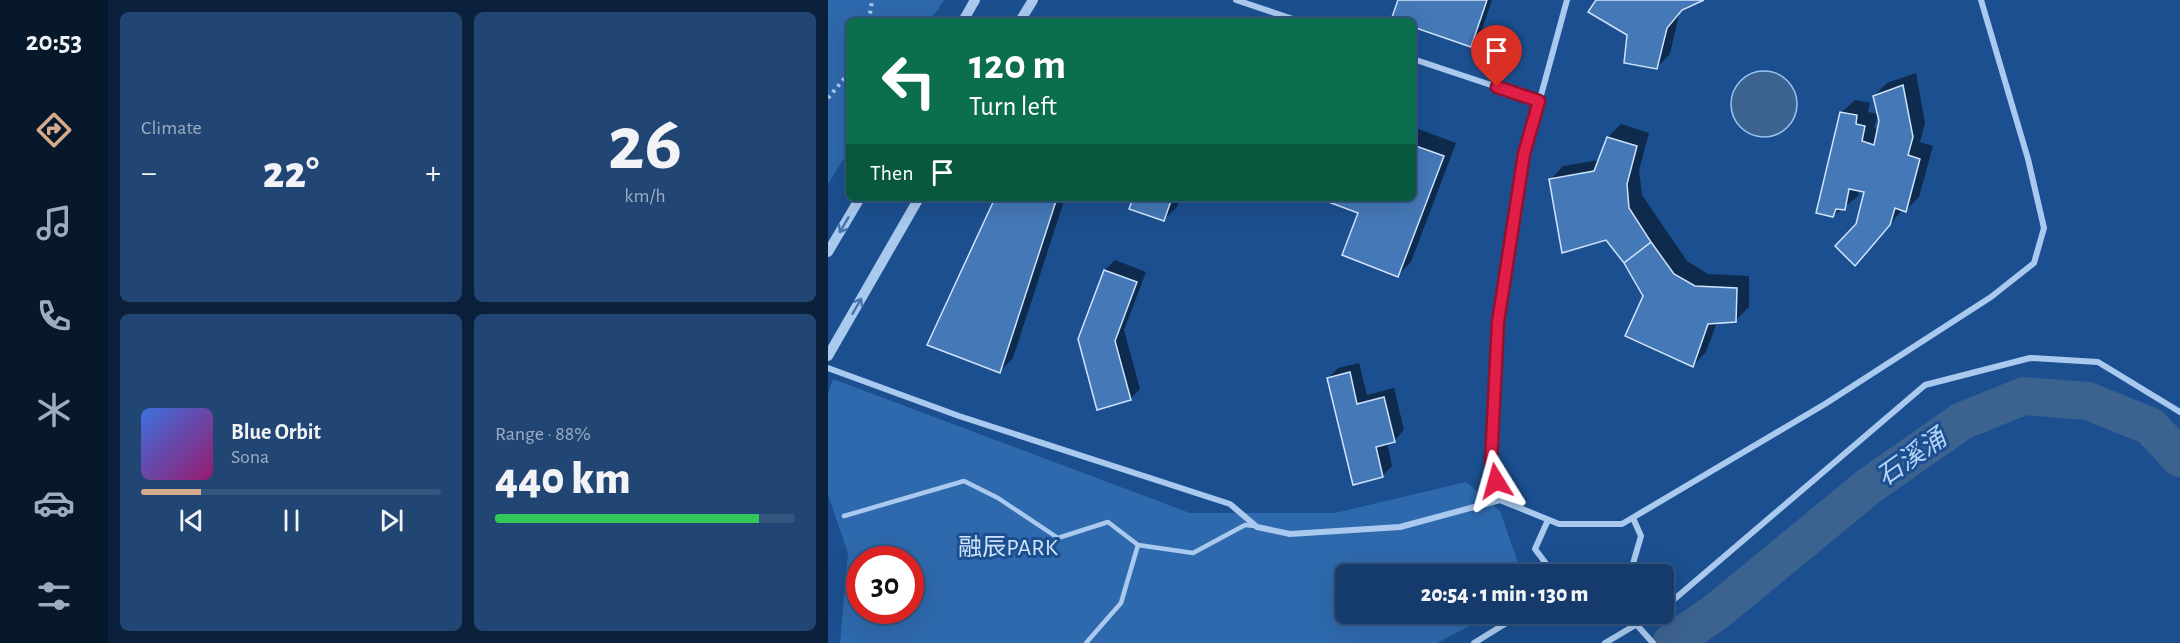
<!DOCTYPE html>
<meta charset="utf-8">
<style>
:root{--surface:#143b6b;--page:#214673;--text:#f1f3f6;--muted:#9dadc1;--line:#33557e;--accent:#d6ab8b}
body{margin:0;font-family:"Alegreya Sans","Noto Sans SC",sans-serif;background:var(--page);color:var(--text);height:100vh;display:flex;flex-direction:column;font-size:22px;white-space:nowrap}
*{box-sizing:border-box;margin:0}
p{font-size:20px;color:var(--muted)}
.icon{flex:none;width:33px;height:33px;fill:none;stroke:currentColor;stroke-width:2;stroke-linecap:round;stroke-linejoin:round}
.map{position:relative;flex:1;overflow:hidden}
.side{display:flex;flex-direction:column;gap:12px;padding:12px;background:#0b203b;width:720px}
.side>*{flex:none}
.banner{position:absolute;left:18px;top:18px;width:570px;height:183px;border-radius:9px;box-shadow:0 6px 24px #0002,0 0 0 2px var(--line);background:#0b6e4f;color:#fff;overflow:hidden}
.speed{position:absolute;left:18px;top:546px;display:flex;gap:12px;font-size:30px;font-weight:700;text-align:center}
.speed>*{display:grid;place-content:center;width:78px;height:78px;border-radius:50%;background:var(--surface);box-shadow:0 6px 24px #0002,0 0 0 2px var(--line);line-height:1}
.speed .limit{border:9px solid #d22;background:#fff;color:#111}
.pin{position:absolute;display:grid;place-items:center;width:51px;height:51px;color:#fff;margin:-62px -26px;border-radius:50% 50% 50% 0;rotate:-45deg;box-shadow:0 0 6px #0007}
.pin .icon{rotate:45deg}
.me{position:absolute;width:66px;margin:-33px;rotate:352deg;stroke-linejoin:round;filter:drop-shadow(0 0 4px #0008)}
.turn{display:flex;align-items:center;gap:21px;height:126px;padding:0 24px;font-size:27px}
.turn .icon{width:78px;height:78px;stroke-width:2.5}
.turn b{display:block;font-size:42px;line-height:51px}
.then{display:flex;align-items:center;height:57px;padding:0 24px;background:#0003;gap:12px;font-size:22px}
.big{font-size:45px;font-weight:800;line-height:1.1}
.side .widget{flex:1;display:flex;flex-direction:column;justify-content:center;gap:9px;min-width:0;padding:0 21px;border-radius:9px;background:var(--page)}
.side .dial{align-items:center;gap:0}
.dial b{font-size:78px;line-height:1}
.song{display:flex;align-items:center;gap:18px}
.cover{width:72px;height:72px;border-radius:9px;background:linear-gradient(135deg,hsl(220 70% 55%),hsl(320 70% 35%))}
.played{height:6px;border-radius:3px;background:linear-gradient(90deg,var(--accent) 20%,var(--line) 20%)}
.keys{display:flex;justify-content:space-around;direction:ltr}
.heat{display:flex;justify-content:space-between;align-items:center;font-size:33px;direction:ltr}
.charge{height:9px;border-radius:4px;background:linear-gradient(90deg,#34c759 88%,var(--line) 0)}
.side .tiles{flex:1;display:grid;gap:12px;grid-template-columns:repeat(2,1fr)}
.trip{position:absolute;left:507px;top:564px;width:339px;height:60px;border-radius:9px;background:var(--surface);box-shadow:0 6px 24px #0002,0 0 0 2px var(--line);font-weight:800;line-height:60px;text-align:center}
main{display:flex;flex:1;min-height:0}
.tabs{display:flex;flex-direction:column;width:108px;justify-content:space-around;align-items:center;background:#08182b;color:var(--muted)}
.tabs .icon{width:42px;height:42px}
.tabs .selected{color:var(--accent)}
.tabs b{font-size:27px;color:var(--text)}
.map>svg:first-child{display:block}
</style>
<main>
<nav class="tabs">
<b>20:53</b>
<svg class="icon selected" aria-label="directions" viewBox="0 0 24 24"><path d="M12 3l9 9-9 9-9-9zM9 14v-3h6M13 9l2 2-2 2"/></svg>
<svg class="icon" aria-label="music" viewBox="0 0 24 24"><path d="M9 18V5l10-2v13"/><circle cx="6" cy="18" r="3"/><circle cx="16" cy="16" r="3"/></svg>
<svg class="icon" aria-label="phone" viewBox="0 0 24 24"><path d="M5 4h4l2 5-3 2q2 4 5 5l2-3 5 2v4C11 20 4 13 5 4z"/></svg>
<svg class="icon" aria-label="climate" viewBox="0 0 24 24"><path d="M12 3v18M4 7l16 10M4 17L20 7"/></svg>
<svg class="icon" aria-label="car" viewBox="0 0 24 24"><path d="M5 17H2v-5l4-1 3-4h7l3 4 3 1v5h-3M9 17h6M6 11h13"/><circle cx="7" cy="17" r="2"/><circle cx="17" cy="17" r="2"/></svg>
<svg class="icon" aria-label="filters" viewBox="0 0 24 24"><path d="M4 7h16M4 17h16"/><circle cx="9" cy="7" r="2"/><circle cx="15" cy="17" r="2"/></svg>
</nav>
<section class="side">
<div class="tiles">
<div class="widget"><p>Climate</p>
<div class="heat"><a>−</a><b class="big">22°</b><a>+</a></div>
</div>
<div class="widget dial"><b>26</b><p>km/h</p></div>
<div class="widget">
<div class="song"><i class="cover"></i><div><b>Blue Orbit</b><p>Sona</p></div></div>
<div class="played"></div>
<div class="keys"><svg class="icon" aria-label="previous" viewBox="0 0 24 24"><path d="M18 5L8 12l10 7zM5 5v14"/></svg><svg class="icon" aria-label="pause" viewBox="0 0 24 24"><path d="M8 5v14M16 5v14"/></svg><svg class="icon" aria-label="next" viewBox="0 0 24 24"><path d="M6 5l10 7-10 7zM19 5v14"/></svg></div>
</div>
<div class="widget"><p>Range · 88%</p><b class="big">440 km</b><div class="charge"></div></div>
</div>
</section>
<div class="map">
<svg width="1352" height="643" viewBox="0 0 1352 643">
<rect width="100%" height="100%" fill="#1b4f8f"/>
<!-- green -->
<path fill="#2e69ad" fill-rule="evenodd" d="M0 0H116L102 21H21V150L0 184Z
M5 379 362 513H507L638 482 672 511 694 574H518V614H664L609 643H12L20 553 0 495V393ZM32 560H82V610H32Z"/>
<!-- water -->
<path fill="#3c6290" stroke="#9cc4f0" stroke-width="1.5" d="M903 104a33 33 0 1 1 66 0a33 33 0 1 1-66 0Z"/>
<!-- shadow -->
<path fill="#0007" d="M572 0H664L652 35 642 45 585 25V21L565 19Z
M770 0H874L857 8 851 14 842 54 829 67Z
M1088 73 1097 123 1092 142 1105 146 1091 197 1078 210 1075 209 1027 264 1030 224 1037 191 1031 190 1030 196 1005 216 1013 113 1027 100 1042 103 1040 112 1050 114 1046 128 1051 130 1052 121 1046 96 1059 83Z
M793 124 821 133 811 170 814 195 859 261 880 274 921 276V307L907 321 889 322 878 352 865 365 817 296 797 263 779 239 722 180 735 166 772 160 780 137Z
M585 127 628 143 583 262 570 275 532 212 494 198H585Z
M168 198H237L185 358 172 371Z
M307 198H352L349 207 335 220Z
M287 260 318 272 296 330 312 389 302 399 270 408 277 270Z
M531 363 539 395 566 388 576 430 566 441 559 442 564 466 554 476 500 378 510 368Z"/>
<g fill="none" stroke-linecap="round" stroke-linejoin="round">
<!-- river -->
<path stroke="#3c6290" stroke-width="38" d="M843 643 888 612 1041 486 1134 421 1196 396 1260 401 1322 426 1352 458"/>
</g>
<!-- building -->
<path fill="#4478b7" stroke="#cfe3fa" stroke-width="1.5" d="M570 0H659L643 47 585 27V21L563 20Z
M768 0H876L854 10 839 28 829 69 796 63 799 35 760 12Z
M1075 85 1085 137 1080 155 1092 159 1078 212 1067 208 1062 225 1027 266 1007 246 1028 224 1036 192 1021 189 1017 210 1008 209 1005 217 988 213 1012 112 1029 115 1028 124 1037 126 1034 141 1046 145 1051 121 1045 96Z
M779 137 809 146 799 184 801 208 823 242 796 263 778 240 734 253 721 179 766 171Z
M585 145 616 156 570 277 514 255 530 213 490 198H585Z
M167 198H229L172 373 99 345Z
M305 198H344L336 221 301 209Z
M823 242 846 274 867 286 909 288 908 322 880 324 865 367 797 336 815 296 796 263Z
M276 270 309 282 287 341 303 400 269 410 250 339Z
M522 372 529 404 556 397 567 442 548 447 555 477 525 485 499 378Z"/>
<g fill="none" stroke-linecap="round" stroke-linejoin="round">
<!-- path -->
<path stroke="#a9c9ee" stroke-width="4" stroke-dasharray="3 4.5" stroke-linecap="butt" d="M41 21 44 0
M0 98 21 73"/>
<!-- service -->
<path stroke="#a9c9ee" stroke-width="4.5" d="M16 516 136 481 170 498 230 538 280 522 310 545 365 553 417 525 427 526
M258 643 293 603 310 545"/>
<!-- minor -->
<path stroke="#a9c9ee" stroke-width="6" d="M408 0 471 21
M739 0 697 154 670 323 663 462 672 500 731 524H794L997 404 1163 297 1206 263 1216 228 1200 159 1153 0
M585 59 711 101
M0 368 131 416 402 504 429 527 462 534 572 527 672 500
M720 520 707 549 726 574
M774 574 804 567 813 536 805 518
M836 608 1097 385 1202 358 1270 362 1352 412
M808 624 825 643
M646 643 693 614
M777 643 826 614"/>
<!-- tertiary -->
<path stroke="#a9c9ee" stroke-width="10" d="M135 21 147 0
M192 21 205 0
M0 252 32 198
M0 356 91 198"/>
</g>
<!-- one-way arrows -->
<defs><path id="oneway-shaft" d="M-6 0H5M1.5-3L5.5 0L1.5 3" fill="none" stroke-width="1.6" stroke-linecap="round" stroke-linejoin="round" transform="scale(1.5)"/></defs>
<g stroke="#4674ac">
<use href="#oneway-shaft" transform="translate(16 225) rotate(120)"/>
<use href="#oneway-shaft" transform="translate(29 306) rotate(-60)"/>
</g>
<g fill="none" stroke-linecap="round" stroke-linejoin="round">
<!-- route casing -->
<g stroke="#92132f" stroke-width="15">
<path id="route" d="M668 481 663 462 670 322 696 154 711 101 669 87"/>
</g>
<!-- route -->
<use href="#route" stroke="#e11d48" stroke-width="10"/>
</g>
<g text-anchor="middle" stroke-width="6" stroke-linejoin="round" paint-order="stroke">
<!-- park labels -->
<g font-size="24" fill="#cfe3fa" stroke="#1b4f8f">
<text x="180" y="555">融辰PARK</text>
</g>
<!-- water labels -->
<g font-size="26" font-style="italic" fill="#b5d3f5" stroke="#1b4f8f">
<text transform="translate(1083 457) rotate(-35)" y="9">石溪涌</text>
</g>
</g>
</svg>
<div class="speed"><div class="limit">30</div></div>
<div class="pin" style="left:669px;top:87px;background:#d93025"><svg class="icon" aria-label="arrive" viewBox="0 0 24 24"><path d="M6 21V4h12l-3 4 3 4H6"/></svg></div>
<svg class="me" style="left:668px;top:481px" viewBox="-20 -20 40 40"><path d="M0-17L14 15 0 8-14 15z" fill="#e11d48" stroke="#fff" stroke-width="4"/></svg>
<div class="trip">20:54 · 1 min · 130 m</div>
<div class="banner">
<div class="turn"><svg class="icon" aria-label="left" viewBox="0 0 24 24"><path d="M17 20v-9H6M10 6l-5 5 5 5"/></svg><div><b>120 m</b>Turn left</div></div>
<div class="then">Then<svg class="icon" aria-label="arrive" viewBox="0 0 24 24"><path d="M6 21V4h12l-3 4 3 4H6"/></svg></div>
</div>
</div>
</main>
